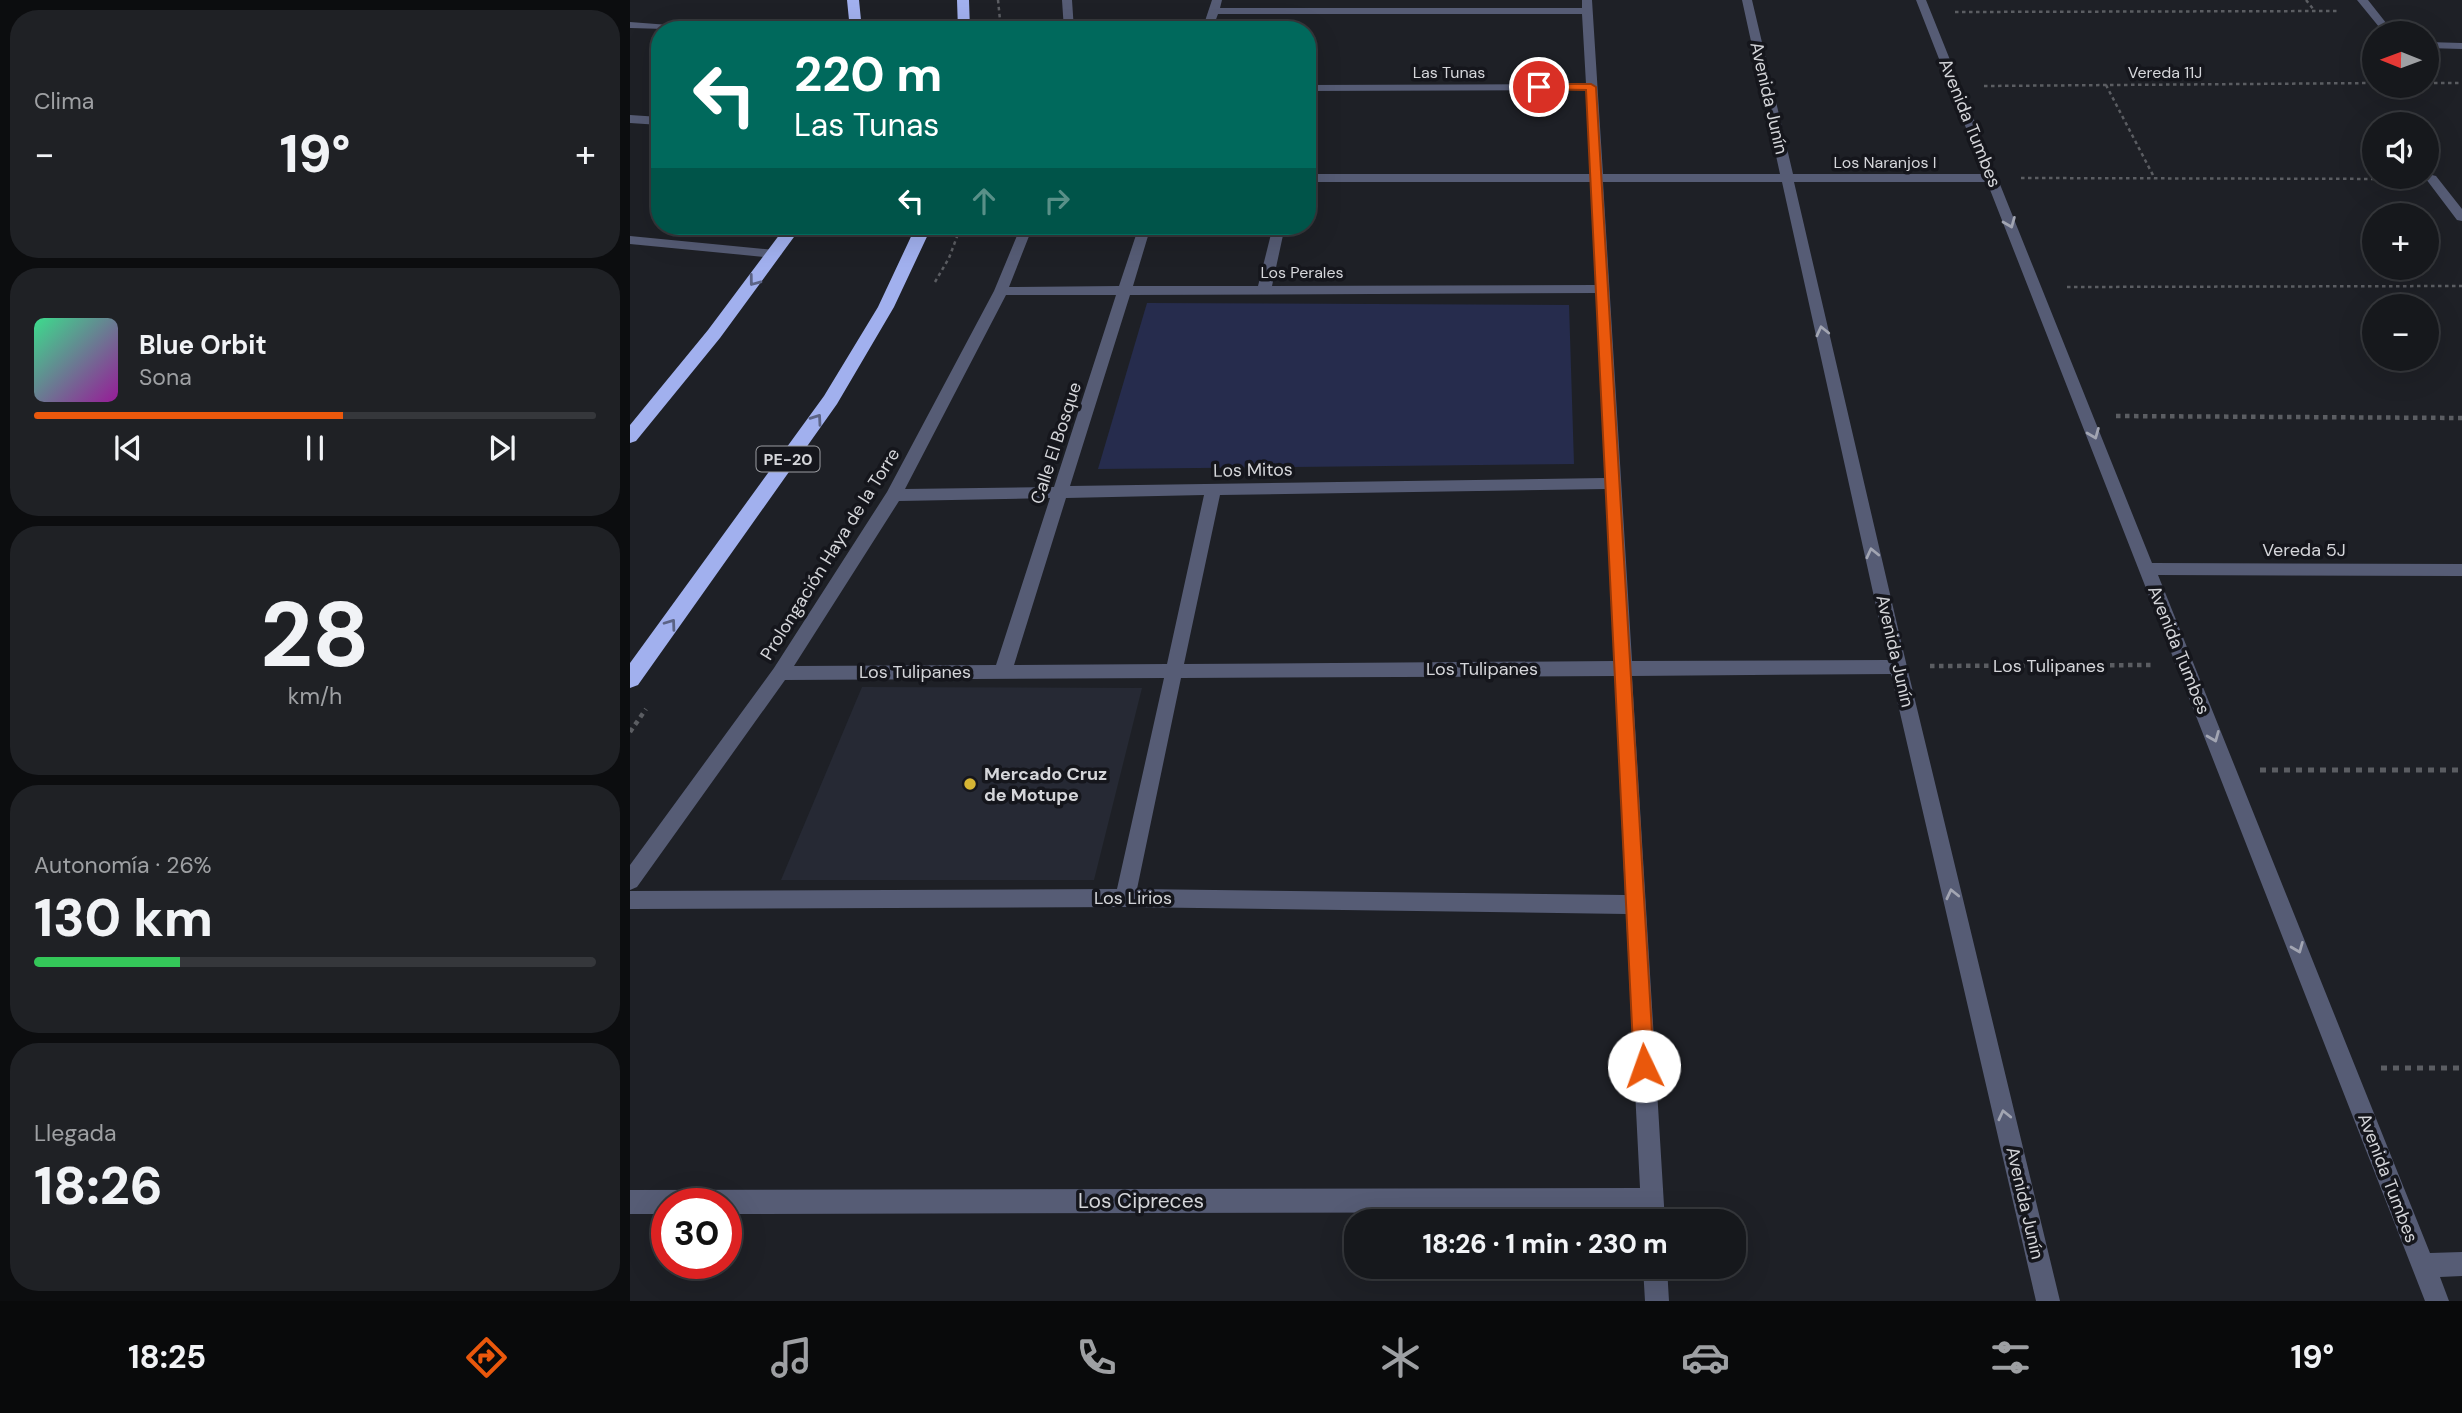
<!DOCTYPE html>
<html lang="es">
<meta charset="utf-8">
<style>
:root{--surface:#16181c;--page:#1f2125;--text:#f1f3f6;--muted:#9ea0a3;--line:#35373b;--accent:#ea580c}
body{margin:0;font-family:"DM Sans",sans-serif;background:var(--page);color:var(--text);height:100vh;display:flex;flex-direction:column;font-size:26px;white-space:nowrap}
*{box-sizing:border-box;margin:0}
p{font-size:23px;color:var(--muted)}
.icon{flex:none;width:38px;height:38px;fill:none;stroke:currentColor;stroke-width:2;stroke-linecap:round;stroke-linejoin:round}
.map{position:relative;flex:1;overflow:hidden}
.drawer{display:flex;flex-direction:column;gap:10px;padding:10px;background:#0c0d0f;width:630px}
.drawer>*{flex:none}
.guide{position:absolute;left:21px;top:21px;width:665px;height:214px;border-radius:28px;box-shadow:0 7px 28px #0002,0 0 0 2px var(--line);background:#00695c;color:#fff;overflow:hidden}
.needle{width:46px;rotate:271deg}
.tools{position:absolute;left:1732px;top:21px;display:grid;gap:14px}
.tools a{display:grid;place-items:center;width:77px;height:77px;border-radius:50%;background:var(--surface);box-shadow:0 7px 28px #0002,0 0 0 2px var(--line);font-size:35px}
.speed{position:absolute;left:21px;top:1188px;display:flex;gap:14px;font-size:35px;font-weight:700;text-align:center}
.speed>*{display:grid;place-content:center;width:91px;height:91px;border-radius:50%;background:var(--surface);box-shadow:0 7px 28px #0002,0 0 0 2px var(--line);line-height:1}
.speed .limit{border:10px solid #d22;background:#fff;color:#111}
.pin{position:absolute;display:grid;place-items:center;width:60px;height:60px;color:#fff;margin:-30px;border:4px solid #fff;border-radius:50%;box-shadow:0 2px 7px #0007}
.me{position:absolute;width:77px;margin:-38px;rotate:357deg;stroke-linejoin:round;filter:drop-shadow(0 0 5px #0008)}
.turn{display:flex;align-items:center;gap:24px;height:147px;padding:0 28px;font-size:32px}
.turn .icon{width:91px;height:91px;stroke-width:2.5}
.turn b{display:block;font-size:49px;line-height:60px}
.lanes{display:flex;align-items:center;height:66px;padding:0 28px;background:#0003;justify-content:center;gap:35px;direction:ltr}
.lanes .off{opacity:.35}
.big{font-size:52px;font-weight:800;line-height:1.1}
.drawer .card{flex:1;display:flex;flex-direction:column;justify-content:center;gap:10px;min-width:0;padding:0 24px;border-radius:28px;background:var(--page)}
.drawer .dial{align-items:center;gap:0}
.dial b{font-size:91px;line-height:1}
.song{display:flex;align-items:center;gap:21px}
.cover{width:84px;height:84px;border-radius:10px;background:linear-gradient(135deg,hsl(150 70% 55%),hsl(300 70% 35%))}
.played{height:7px;border-radius:4px;background:linear-gradient(90deg,var(--accent) 55%,var(--line) 55%)}
.keys{display:flex;justify-content:space-around;direction:ltr}
.heat{display:flex;justify-content:space-between;align-items:center;font-size:38px;direction:ltr}
.charge{height:10px;border-radius:5px;background:linear-gradient(90deg,#34c759 26%,var(--line) 0)}
.trip{position:absolute;left:714px;top:1209px;width:402px;height:70px;border-radius:28px;background:var(--surface);box-shadow:0 7px 28px #0002,0 0 0 2px var(--line);font-weight:800;line-height:70px;text-align:center}
.menu{display:flex;height:112px;justify-content:space-around;align-items:center;background:#090a0b;color:var(--muted)}
.menu .icon{width:49px;height:49px}
.menu .selected{color:var(--accent)}
.menu b{font-size:32px;color:var(--text)}
main{display:flex;flex:1;min-height:0}
.map>svg:first-child{display:block}
</style>
<main>
<section class="drawer">
<div class="card"><p>Clima</p>
<div class="heat"><a>−</a><b class="big">19°</b><a>+</a></div>
</div>
<div class="card">
<div class="song"><i class="cover"></i><div><b>Blue Orbit</b><p>Sona</p></div></div>
<div class="played"></div>
<div class="keys"><svg class="icon" aria-label="previous" viewBox="0 0 24 24"><path d="M18 5L8 12l10 7zM5 5v14"/></svg><svg class="icon" aria-label="pause" viewBox="0 0 24 24"><path d="M8 5v14M16 5v14"/></svg><svg class="icon" aria-label="next" viewBox="0 0 24 24"><path d="M6 5l10 7-10 7zM19 5v14"/></svg></div>
</div>
<div class="card dial"><b>28</b><p>km/h</p></div>
<div class="card"><p>Autonomía · 26%</p><b class="big">130 km</b><div class="charge"></div></div>
<div class="card"><p>Llegada</p><b class="big">18:26</b></div>
</section>
<div class="map">
<svg width="1832" height="1301" viewBox="0 0 1832 1301">
<rect width="100%" height="100%" fill="#1e2026"/>
<!-- built -->
<path fill="#262934" d="M232 687 512 688 464 880H151Z"/>
<!-- green -->
<path fill="#262c4d" d="M517 303 939 305 944 464 468 469Z"/>
<g fill="none" stroke-linecap="round" stroke-linejoin="round">
<!-- path-far2 -->
<path stroke="#5b5d62" stroke-width="2.5" stroke-dasharray="3.5 3.5" stroke-linecap="butt" d="M368 0 371 30
M1676 0 1684 10
M1325 12 1709 11
M1797 83H1832
M1476 85 1525 179
M1354 86 1745 83
M1391 178 1774 179
M305 282 319 258 331 226
M1437 287 1832 286"/>
<!-- path-far1 -->
<path stroke="#5b5d62" stroke-width="4.5" stroke-dasharray="4.5 4.5" stroke-linecap="butt" d="M1486 416 1832 418
M1300 666 1522 665
M0 732 16 709"/>
<!-- path -->
<path stroke="#5b5d62" stroke-width="5" stroke-dasharray="6 6" stroke-linecap="butt" d="M1630 770H1832
M1751 1068H1832"/>
<!-- minor -->
<path fill="#565c75" fill-rule="evenodd" d="M432 0H442L444 30H434Z
M582 0H592L590 8H952V0H962L973 174H1150L1112 0H1122L1163 174H1354L1286 0H1296L1522 563 1832 564V576L1528 575 1800 1253 1832 1252V1276L1810 1277 1819 1301H1795L1357 182H1164L1277 667 1430 1301H1406L1261 674 1002 676 1035 1222H1011V1212L96 1214V1204H37V1214H0V1190L1010 1188 996 914 495 907 0 909V891L487 889 534 678 155 680 7 887 0 890V865L144 668 257 492 364 291 391 226H403L379 287 489 286 509 226H521L503 286H628L643 226H655L642 286 966 285 961 182H677V174H960L956 90 677 91V85L956 84 952 14H588L582 30H572ZM973 182H1152L1258 660 1002 661ZM966 293 975 478 440 486 500 295ZM376 295H486L424 487 275 489ZM976 489 984 661 554 664 590 495ZM574 495 537 664 384 665 436 498ZM420 498 366 665 164 666 269 501ZM985 676 995 895 507 889 551 678Z
M1727 0H1738L1764 33H1754Z
M0 22 65 27 70 30 0 28Z
M1797 42 1832 43V49L1797 48Z
M0 115 30 117V125L0 123Z
M1802 175 1806 176 1832 209V221L1827 220 1796 179Z
M0 236 145 250 152 254 145 258 0 244Z
M1013 1267H1037L1039 1301H1015Z"/>
<!-- highway -->
<path fill="#a1b0ee" fill-rule="evenodd" d="M217 0H229L232 30H220Z
M327 0H339L340 30H328Z
M156 226H172L90 338 6 441 0 443V425L78 330Z
M286 226H302L264 307 207 404 8 685 0 688V663L194 396 248 307Z"/>
</g>
<!-- one-way arrows -->
<defs><path id="oneway-chevron" d="M-2-3.5L2.5 0L-2 3.5" fill="none" stroke-width="1.6" stroke-linecap="round" stroke-linejoin="round" transform="scale(1.75)"/></defs>
<g stroke="#a2a5b2">
<use href="#oneway-chevron" transform="translate(1380 223) rotate(68)"/>
<use href="#oneway-chevron" transform="translate(1192 331) rotate(-103)"/>
<use href="#oneway-chevron" transform="translate(1464 434) rotate(68)"/>
<use href="#oneway-chevron" transform="translate(1242 553) rotate(-103)"/>
<use href="#oneway-chevron" transform="translate(1584 737) rotate(68)"/>
<use href="#oneway-chevron" transform="translate(1322 894) rotate(-103)"/>
<use href="#oneway-chevron" transform="translate(1668 948) rotate(68)"/>
<use href="#oneway-chevron" transform="translate(1374 1115) rotate(-103)"/>
</g>
<g stroke="#5b6385">
<use href="#oneway-chevron" transform="translate(124 281) rotate(127)"/>
<use href="#oneway-chevron" transform="translate(187 419) rotate(-55)"/>
<use href="#oneway-chevron" transform="translate(41 624) rotate(-54)"/>
</g>
<!-- route -->
<path fill="#ea580c" stroke="#983908" stroke-width="2" d="M909 84H961L966 87 1024 1066 1021 1073 1014 1076 1007 1073 1004 1066 956 90 906 89 904 87Z"/>
<!-- markers -->
<circle fill="#d6b534" stroke="#15161c" stroke-width="2.5" cx="340" cy="784" r="7"/>
<g text-anchor="middle" stroke-width="7" stroke-linejoin="round" paint-order="stroke">
<!-- far-street labels -->
<g font-size="16" fill="#d5d6da" stroke="#15161c">
<text x="819" y="78">Las Tunas</text>
<text x="1535" y="78">Vereda 11J</text>
<text x="1255" y="168">Los Naranjos I</text>
<text x="672" y="278">Los Perales</text>
</g>
<!-- shield labels -->
<rect fill="#15161c" stroke="#9b9ca1" stroke-width="2" x="126.5" y="446.5" width="63" height="25" rx="5"/>
<g font-size="16" font-weight="bold" fill="#d5d6da">
<text x="158" y="465">PE-20</text>
</g>
<!-- street labels -->
<g font-size="18" fill="#d5d6da" stroke="#15161c">
<text transform="translate(1139 98) rotate(77)" y="6">Avenida Junín</text>
<text transform="translate(1340 123) rotate(68)" y="6">Avenida Tumbes</text>
<text transform="translate(426 443) rotate(-72)" y="6">Calle El Bosque</text>
<text transform="translate(623 470) rotate(-1)" y="6">Los Mitos</text>
<text x="1674" y="556">Vereda 5J</text>
<text transform="translate(200 554) rotate(-58)" y="6">Prolongación Haya de la Torre</text>
<text transform="translate(1549 650) rotate(68)" y="6">Avenida Tumbes</text>
<text transform="translate(1265 651) rotate(77)" y="6">Avenida Junín</text>
<text x="1419" y="672">Los Tulipanes</text>
<text x="852" y="675">Los Tulipanes</text>
<text x="285" y="678">Los Tulipanes</text>
<text x="503" y="904">Los Lirios</text>
<text transform="translate(1758 1178) rotate(69)" y="6">Avenida Tumbes</text>
<text transform="translate(1395 1203) rotate(77)" y="6">Avenida Junín</text>
</g>
<!-- poi labels -->
<g font-size="18" font-weight="bold" fill="#d5d6da" stroke="#15161c" text-anchor="start">
<text x="354" y="780">Mercado Cruz<tspan x="354" dy="21">de Motupe</tspan></text>
</g>
<!-- near-street labels -->
<g font-size="21" fill="#d5d6da" stroke="#15161c">
<text x="511" y="1208">Los Cipreces</text>
</g>
</g>
</svg>
<div class="tools">
<a><svg class="needle" viewBox="-14 -14 28 28"><path d="M0-13l5 13h-10z" fill="#e53935"/><path d="M0 13l5-13h-10z" fill="#9ea0a3"/></svg></a>
<a><svg class="icon" aria-label="sound" viewBox="0 0 24 24"><path d="M4 9h4l5-4v14l-5-4H4zM17 9q2 3 0 6"/></svg></a>
<a>+</a>
<a>−</a>
</div>
<div class="speed"><div class="limit">30</div></div>
<div class="pin" style="left:909px;top:87px;background:#d93025"><svg class="icon" aria-label="arrive" viewBox="0 0 24 24"><path d="M6 21V4h12l-3 4 3 4H6"/></svg></div>
<svg class="me" style="left:1014px;top:1066px" viewBox="-20 -20 40 40"><circle r="19" fill="#fff"/><path d="M0-13L10 11 0 6-10 11z" fill="#ea580c"/></svg>
<div class="trip">18:26 · 1 min · 230 m</div>
<div class="guide">
<div class="turn"><svg class="icon" aria-label="left" viewBox="0 0 24 24"><path d="M17 20v-9H6M10 6l-5 5 5 5"/></svg><div><b>220 m</b>Las Tunas</div></div>
<div class="lanes"><svg class="icon" aria-label="left" viewBox="0 0 24 24"><path d="M17 20v-9H6M10 6l-5 5 5 5"/></svg><svg class="icon off" aria-label="ahead" viewBox="0 0 24 24"><path d="M12 20V5M6 11l6-6 6 6"/></svg><svg class="icon off" aria-label="right" viewBox="0 0 24 24"><path d="M7 20v-9h11M14 6l5 5-5 5"/></svg></div>
</div>
</div>
</main>
<nav class="menu">
<b>18:25</b>
<svg class="icon selected" aria-label="directions" viewBox="0 0 24 24"><path d="M12 3l9 9-9 9-9-9zM9 14v-3h6M13 9l2 2-2 2"/></svg>
<svg class="icon" aria-label="music" viewBox="0 0 24 24"><path d="M9 18V5l10-2v13"/><circle cx="6" cy="18" r="3"/><circle cx="16" cy="16" r="3"/></svg>
<svg class="icon" aria-label="phone" viewBox="0 0 24 24"><path d="M5 4h4l2 5-3 2q2 4 5 5l2-3 5 2v4C11 20 4 13 5 4z"/></svg>
<svg class="icon" aria-label="climate" viewBox="0 0 24 24"><path d="M12 3v18M4 7l16 10M4 17L20 7"/></svg>
<svg class="icon" aria-label="car" viewBox="0 0 24 24"><path d="M5 17H2v-5l4-1 3-4h7l3 4 3 1v5h-3M9 17h6M6 11h13"/><circle cx="7" cy="17" r="2"/><circle cx="17" cy="17" r="2"/></svg>
<svg class="icon" aria-label="filters" viewBox="0 0 24 24"><path d="M4 7h16M4 17h16"/><circle cx="9" cy="7" r="2"/><circle cx="15" cy="17" r="2"/></svg>
<b>19°</b>
</nav>
